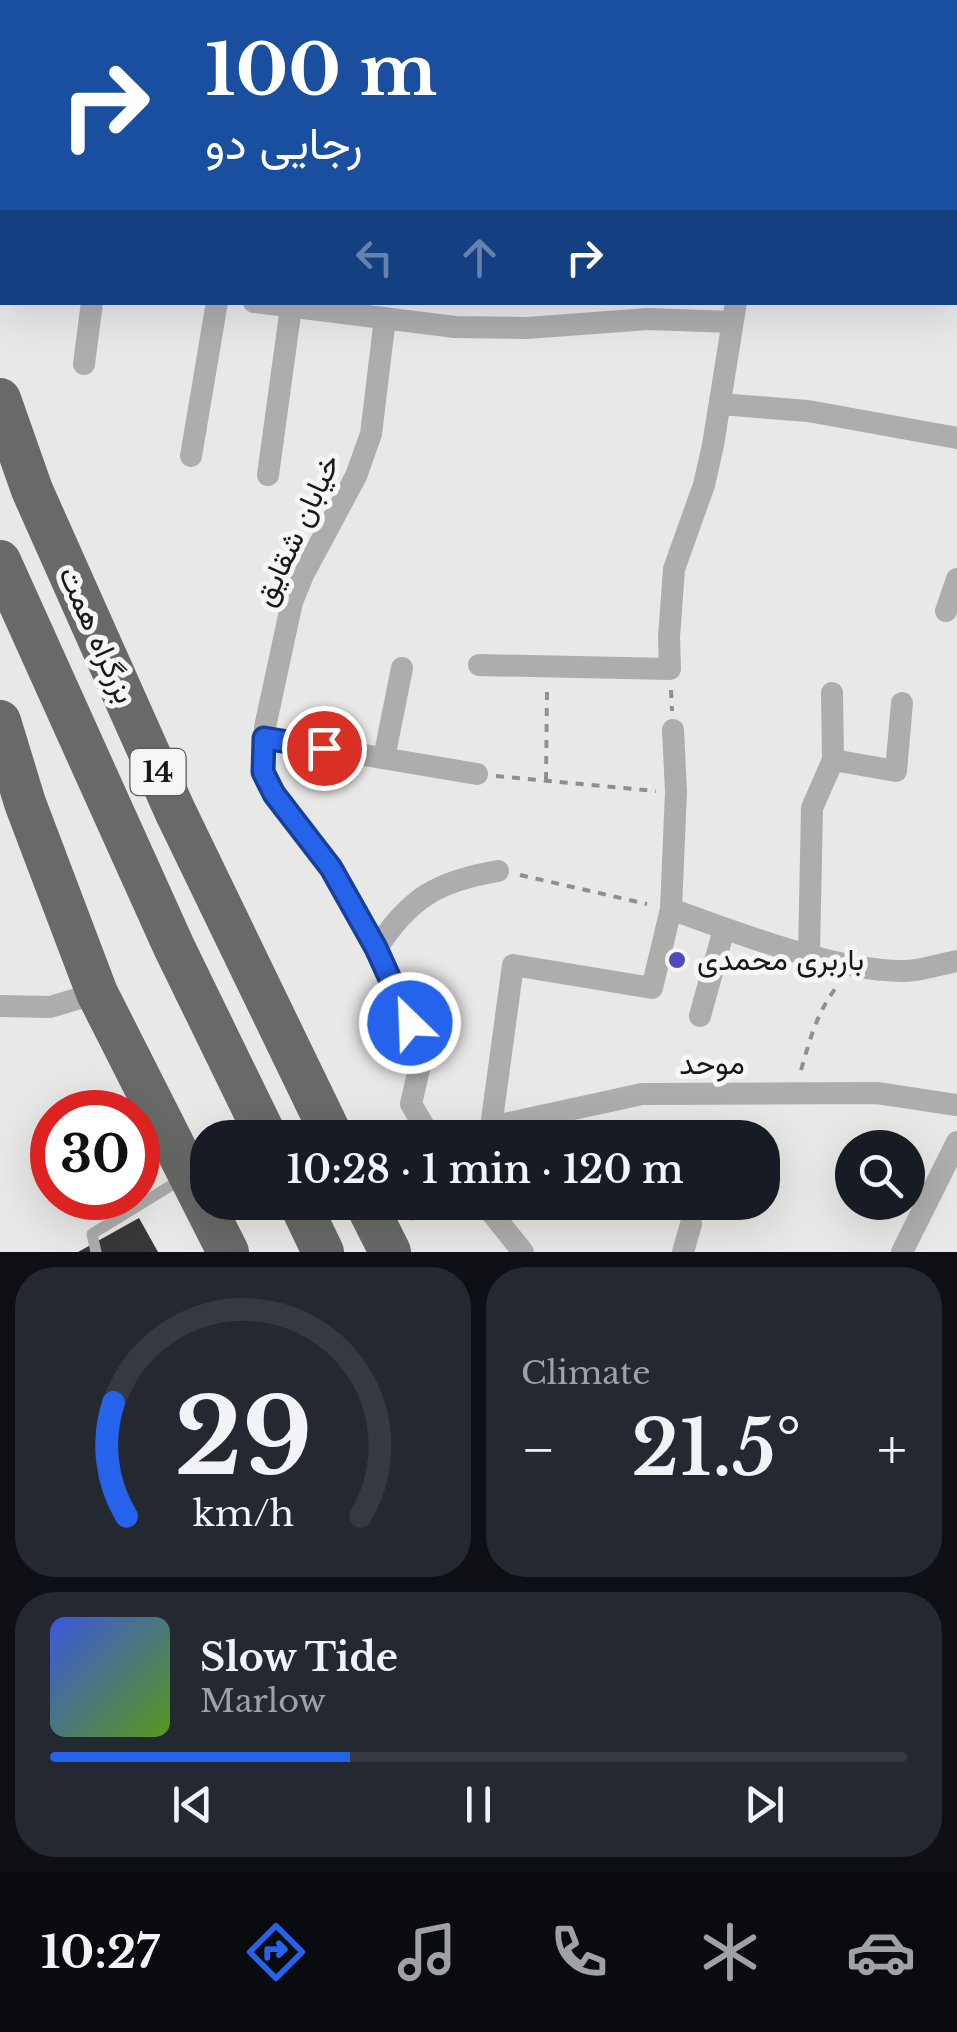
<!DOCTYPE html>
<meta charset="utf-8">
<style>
:root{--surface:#171b24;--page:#242831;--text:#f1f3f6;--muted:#9ea1a6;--line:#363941;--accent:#2563eb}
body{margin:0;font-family:"Libre Baskerville",Vazirmatn,serif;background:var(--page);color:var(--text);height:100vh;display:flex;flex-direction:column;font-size:38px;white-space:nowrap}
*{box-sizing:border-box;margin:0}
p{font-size:32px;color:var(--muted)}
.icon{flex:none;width:55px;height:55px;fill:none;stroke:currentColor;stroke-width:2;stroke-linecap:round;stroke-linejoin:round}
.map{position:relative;height:1252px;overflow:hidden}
.sheet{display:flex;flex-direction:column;gap:15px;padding:15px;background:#0d0f14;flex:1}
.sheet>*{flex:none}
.hud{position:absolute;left:0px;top:0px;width:958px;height:305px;box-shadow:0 10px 40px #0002;background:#1a4fa0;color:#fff;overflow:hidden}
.controls{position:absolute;left:835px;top:1130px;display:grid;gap:20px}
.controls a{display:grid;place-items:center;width:90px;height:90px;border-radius:50%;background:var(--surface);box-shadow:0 10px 40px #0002;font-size:50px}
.speed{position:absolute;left:30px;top:1090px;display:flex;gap:20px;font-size:50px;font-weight:700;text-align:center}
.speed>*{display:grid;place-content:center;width:130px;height:130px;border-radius:50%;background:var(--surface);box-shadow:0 10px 40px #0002;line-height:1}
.speed .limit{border:15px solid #d22;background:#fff;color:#111}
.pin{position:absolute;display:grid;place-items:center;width:85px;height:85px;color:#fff;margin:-42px;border:5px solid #fff;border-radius:50%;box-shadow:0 2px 10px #0007}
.me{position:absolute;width:110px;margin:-55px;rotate:336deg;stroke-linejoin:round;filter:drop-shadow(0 0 8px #0008)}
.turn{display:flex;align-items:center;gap:35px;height:210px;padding:0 40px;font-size:45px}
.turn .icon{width:130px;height:130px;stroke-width:2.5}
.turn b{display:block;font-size:70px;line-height:85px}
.lanes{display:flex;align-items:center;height:95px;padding:0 40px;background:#0003;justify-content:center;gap:50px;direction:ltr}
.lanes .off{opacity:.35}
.big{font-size:75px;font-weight:600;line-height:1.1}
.sheet .widget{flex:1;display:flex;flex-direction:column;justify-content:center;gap:15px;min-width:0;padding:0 35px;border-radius:40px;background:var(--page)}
.sheet .dial{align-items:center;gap:0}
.dial svg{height:260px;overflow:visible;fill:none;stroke:var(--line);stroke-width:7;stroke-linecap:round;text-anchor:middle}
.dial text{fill:var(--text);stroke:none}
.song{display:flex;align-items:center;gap:30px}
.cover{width:120px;height:120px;border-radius:15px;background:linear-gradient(135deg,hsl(230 70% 55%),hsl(90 70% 35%))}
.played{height:10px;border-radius:5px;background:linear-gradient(90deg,var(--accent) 35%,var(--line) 35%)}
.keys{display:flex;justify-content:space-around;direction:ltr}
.heat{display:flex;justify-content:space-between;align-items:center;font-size:55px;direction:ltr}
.sheet .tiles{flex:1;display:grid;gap:15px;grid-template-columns:1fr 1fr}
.widget:last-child{grid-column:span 2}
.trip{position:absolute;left:190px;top:1120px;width:590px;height:100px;border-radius:40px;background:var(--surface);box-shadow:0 10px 40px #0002;font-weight:600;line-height:100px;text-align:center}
.dock{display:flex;height:160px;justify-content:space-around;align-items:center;background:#090b0e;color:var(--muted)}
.dock .icon{width:70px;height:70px}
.dock .on{color:var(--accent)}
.dock b{font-size:45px;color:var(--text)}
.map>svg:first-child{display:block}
</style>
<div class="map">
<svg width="957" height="1252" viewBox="0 0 957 1252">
<rect width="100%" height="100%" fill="#e8e9e6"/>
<!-- building -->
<path fill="#383936" d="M139 1218 158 1252H78Z"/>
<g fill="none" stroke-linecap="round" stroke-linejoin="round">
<!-- path -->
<path stroke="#8f908e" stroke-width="4" stroke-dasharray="8 8" stroke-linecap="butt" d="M671 690 672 711
M496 776 656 791
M546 780 547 689
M520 875 647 904
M801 1070C810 1039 818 1009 839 984
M410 1219 445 1202"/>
<!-- lane -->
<path stroke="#adadac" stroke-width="11" d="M96 1252 92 1234 180 1180"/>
<!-- street -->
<path stroke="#adadac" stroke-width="22" d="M790 0V2
M254 302 455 327 527 328 648 319 732 322
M385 318 371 434 356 476 303 575 292 602 265 727 263 771 274 794 331 868 358 913 410 1023 421 1060 411 1104 431 1138
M84 364 92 302
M720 404 808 411 957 438
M191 456 217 302
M268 475 291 307
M946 611 957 579
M479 665 670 669 669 637 674 569 704 485 713 445 736 302
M264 738 477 774
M384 758 402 668
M833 760 896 771 902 703
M671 909C734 932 838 972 904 971 921 971 940 964 957 961
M377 948C410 897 439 881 498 871
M809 953 812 808 833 760 832 693
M0 1006 50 1007 97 993
M700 1016 724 929
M491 1127 513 965 652 988 671 909 676 792 673 730
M474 1138 491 1127 642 1094 877 1093 957 1105
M483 1202 523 1252
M683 1252 691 1224
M902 1252 957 1142"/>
<!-- highway -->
<path stroke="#686a67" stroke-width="42" d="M0 399 32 490 175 811 333 1138
M0 561 174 947 267 1138
M0 721 25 803 97 993 228 1252
M299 1202 323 1252
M365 1202 390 1252"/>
</g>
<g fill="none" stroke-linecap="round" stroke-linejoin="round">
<!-- route casing -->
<g stroke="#184099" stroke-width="25">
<path id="route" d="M324 748 264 738 263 772 274 794 331 868 376 948 410 1023"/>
</g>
<!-- route -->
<use href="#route" stroke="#2563eb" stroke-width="18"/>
</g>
<!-- markers -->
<circle fill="#5248bf" stroke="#f5f7f4" stroke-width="4" cx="677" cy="960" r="10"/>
<g text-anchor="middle" stroke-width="10" stroke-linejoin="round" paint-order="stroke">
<!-- shield labels -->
<rect fill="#f5f7f4" stroke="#5a5b59" stroke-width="2.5" x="130.5" y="749" width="55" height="46" rx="8"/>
<g font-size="28" font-weight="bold" fill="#171817">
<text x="158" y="782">14</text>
</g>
<!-- street labels -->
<g font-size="30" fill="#171817" stroke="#f5f7f4">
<text transform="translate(297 530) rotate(-65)" y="10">خیابان شقایق</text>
<text transform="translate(97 635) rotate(66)" y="10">بزرگراه همت</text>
<text x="712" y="1074">موحد</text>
</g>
<!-- poi labels -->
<g font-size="30" fill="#171817" stroke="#f5f7f4" text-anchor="start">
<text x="697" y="970">باربری محمدی</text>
</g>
</g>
</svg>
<div class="controls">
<a><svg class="icon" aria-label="search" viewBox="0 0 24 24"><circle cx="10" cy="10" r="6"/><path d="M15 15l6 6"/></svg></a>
</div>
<div class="speed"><div class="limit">30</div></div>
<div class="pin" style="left:324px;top:748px;background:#d93025"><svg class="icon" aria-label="arrive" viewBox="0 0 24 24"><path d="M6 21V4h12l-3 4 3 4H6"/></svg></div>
<svg class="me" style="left:410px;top:1023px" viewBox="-20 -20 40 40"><circle r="17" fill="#2563eb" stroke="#fff" stroke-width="3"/><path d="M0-11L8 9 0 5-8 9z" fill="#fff"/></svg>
<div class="trip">10:28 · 1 min · 120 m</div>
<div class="hud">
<div class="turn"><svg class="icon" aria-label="right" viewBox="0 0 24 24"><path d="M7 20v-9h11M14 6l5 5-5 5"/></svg><div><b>100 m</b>رجایی دو</div></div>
<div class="lanes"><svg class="icon off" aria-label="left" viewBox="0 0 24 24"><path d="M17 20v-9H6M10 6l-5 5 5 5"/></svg><svg class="icon off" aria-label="ahead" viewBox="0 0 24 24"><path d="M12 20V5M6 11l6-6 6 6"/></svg><svg class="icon" aria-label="right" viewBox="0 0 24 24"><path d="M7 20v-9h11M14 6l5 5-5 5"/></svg></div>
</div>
</div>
<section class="sheet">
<div class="tiles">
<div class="widget dial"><svg viewBox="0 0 100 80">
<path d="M14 69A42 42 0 1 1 86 69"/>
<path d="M14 69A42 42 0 0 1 10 34" stroke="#2563eb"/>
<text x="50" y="56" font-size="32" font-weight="700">29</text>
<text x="50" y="72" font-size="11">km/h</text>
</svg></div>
<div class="widget"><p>Climate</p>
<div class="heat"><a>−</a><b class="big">21.5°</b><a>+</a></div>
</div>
<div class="widget">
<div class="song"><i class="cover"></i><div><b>Slow Tide</b><p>Marlow</p></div></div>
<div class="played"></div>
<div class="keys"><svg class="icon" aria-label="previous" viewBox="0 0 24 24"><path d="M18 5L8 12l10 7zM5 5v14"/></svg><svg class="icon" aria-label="pause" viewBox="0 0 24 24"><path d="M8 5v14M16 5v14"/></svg><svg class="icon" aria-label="next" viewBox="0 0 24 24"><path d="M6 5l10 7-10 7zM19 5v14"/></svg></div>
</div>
</div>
</section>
<nav class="dock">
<b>10:27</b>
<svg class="icon on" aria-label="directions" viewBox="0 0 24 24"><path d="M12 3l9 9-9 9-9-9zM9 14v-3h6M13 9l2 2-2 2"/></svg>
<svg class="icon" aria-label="music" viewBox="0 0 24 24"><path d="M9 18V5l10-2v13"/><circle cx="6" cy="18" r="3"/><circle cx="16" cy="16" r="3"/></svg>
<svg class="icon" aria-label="phone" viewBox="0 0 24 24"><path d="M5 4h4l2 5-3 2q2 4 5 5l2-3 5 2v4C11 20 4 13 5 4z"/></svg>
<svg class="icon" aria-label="climate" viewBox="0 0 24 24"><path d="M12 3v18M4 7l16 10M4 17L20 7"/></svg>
<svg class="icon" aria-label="car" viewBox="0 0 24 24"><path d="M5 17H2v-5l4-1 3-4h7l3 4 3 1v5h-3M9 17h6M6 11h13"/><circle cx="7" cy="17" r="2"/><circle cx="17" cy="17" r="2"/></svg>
</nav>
